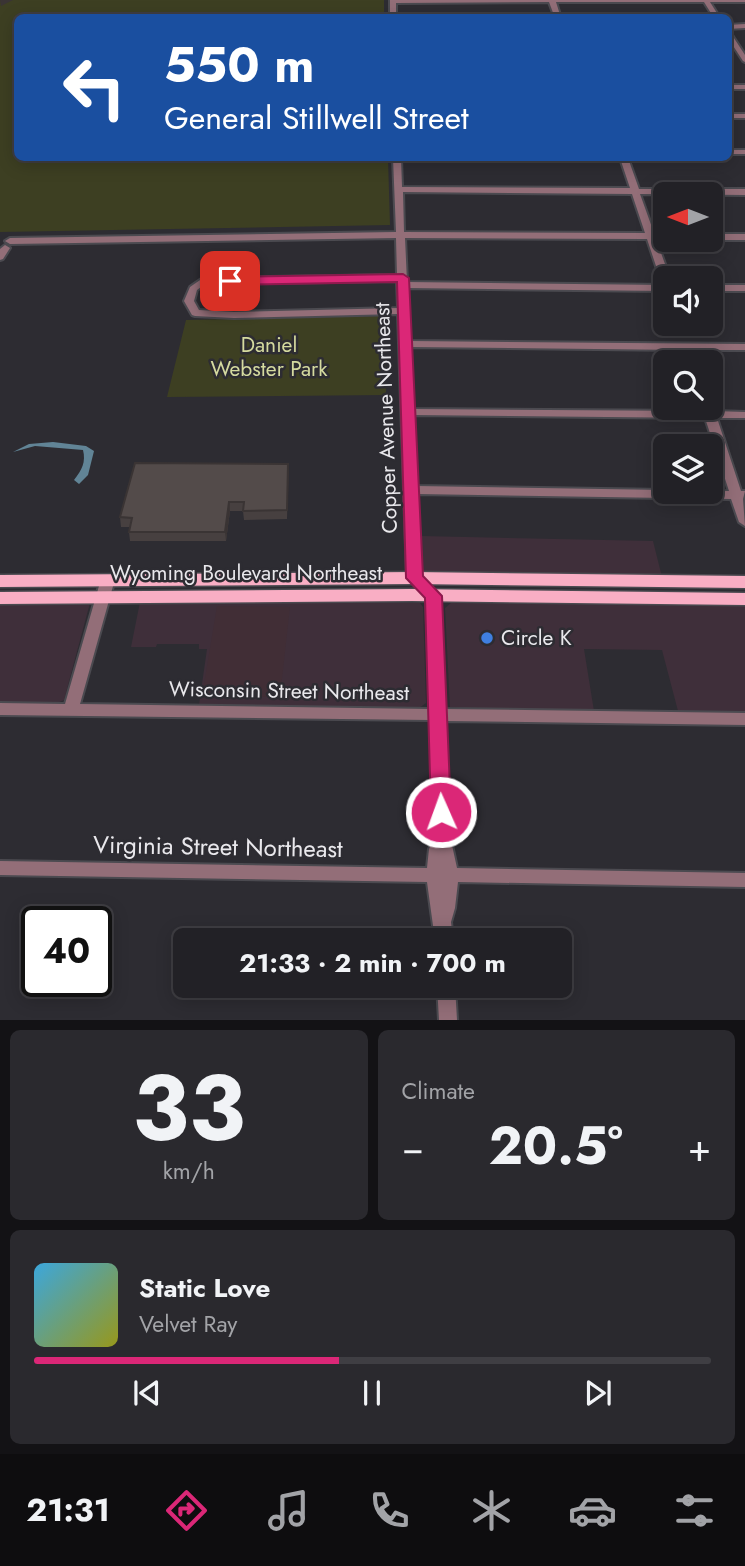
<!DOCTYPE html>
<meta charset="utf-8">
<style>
:root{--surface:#222126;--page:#2a292e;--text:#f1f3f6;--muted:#a2a3a7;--line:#3f3e43;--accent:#db2777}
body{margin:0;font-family:Jost,sans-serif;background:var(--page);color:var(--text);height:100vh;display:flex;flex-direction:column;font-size:26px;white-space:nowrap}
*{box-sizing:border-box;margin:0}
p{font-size:23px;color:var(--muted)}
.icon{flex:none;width:38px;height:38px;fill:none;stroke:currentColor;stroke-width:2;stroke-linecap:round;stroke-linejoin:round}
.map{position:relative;height:1020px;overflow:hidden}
.panel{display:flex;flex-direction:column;gap:10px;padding:10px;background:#131215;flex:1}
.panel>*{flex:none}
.banner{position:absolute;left:14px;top:14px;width:718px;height:147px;border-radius:10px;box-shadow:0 4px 18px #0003,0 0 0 2px var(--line);background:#1a4fa0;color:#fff;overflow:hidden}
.needle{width:46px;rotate:270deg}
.fabs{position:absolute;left:653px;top:182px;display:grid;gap:14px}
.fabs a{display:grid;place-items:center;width:70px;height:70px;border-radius:10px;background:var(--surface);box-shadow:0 4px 18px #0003,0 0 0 2px var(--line);font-size:35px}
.speed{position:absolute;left:21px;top:906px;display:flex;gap:14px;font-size:35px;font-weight:700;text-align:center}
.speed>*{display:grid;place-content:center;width:91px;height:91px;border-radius:50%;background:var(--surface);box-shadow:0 4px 18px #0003,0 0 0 2px var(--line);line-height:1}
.speed .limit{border:4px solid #111;border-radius:10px;background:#fff;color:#111}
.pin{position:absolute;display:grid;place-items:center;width:60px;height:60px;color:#fff;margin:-30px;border-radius:14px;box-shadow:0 4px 10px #0006}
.me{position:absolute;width:77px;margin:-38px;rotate:358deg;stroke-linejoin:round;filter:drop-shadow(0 0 5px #0008)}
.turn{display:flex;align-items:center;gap:24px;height:147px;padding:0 35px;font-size:32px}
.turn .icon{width:91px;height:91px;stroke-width:2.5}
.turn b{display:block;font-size:49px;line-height:60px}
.big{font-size:52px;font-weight:700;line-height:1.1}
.panel .card{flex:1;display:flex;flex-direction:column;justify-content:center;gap:10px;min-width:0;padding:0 24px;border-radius:10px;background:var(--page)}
.panel .dial{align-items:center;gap:0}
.dial b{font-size:91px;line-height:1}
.song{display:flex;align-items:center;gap:21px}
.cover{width:84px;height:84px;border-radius:10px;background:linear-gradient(135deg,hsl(200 70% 55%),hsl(60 70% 35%))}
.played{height:7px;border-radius:4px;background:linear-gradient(90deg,var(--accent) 45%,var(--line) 45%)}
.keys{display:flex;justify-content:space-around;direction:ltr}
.heat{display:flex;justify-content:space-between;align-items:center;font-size:38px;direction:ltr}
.panel .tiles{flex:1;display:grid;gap:10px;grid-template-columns:1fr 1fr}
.card:last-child{grid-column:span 2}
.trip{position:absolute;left:173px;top:928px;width:399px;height:70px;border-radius:10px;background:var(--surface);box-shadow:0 4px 18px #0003,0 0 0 2px var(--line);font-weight:700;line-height:70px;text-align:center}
.tabs{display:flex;height:112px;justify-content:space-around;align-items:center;background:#0e0d0f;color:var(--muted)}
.tabs .icon{width:49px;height:49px}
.tabs .on{color:var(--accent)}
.tabs b{font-size:32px;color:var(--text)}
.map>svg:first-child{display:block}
</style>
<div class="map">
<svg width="745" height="1020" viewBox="0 0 745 1020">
<rect width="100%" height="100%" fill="#2d2c32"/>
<!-- commercial -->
<path fill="#3f2f3a" d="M421 536 653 541 662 577 423 573 421 569Z
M140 602 420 603 423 607 426 703 418 709 199 705 207 649H199V644H157L156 647H131Z
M90 603 64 700 57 703 0 702V605Z
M451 603 745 606V712L678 711 662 650 584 649 594 711 450 707 445 608Z"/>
<!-- industrial -->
<path fill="#412e36" d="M217 606 290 607 280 697 202 696Z"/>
<!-- green -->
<path fill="#3d3f22" d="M0 0H384V18H18V158H388L390 225 0 232Z
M385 316 386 395 167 397 186 320Z"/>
<!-- water -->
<path fill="#618496" d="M53 442 86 446 94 451 88 475 79 484 74 480C82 470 86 462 83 450L35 446 13 452 29 444Z"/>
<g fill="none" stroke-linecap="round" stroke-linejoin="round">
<!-- minor casing -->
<g stroke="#4b4a50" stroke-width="4">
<path id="minor" d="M390 0H745V2H710L720 18H714L704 2H556L561 18H555L549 2 396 3V18H390Z
M745 24V28L728 29V25Z
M728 31 730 32 745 55V62L743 61 728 38Z
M728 85H745V89H728Z
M728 114H745V118H728Z
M728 150H745V154H728Z
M393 158H401L402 187 630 188 620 158H628L639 189H745V195L640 194 654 233H665V239H656L670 278H665V281L660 278 647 239 405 238 407 282 665 285V291L407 288 410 341 745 344V350H693L697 362H687L683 350 410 347 413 409 703 411V408L710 406 714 411 745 412V418H717L741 491H745L743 499 745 526 739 522 731 499 417 494 420 577 440 596 445 709 745 713V725L445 721 450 836 457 868 745 873V887L458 882 455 908 451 922 453 940H435L427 882 0 875V861L427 868 429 849 434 836 430 720 0 715V703L65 704 101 579 103 576H113L115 579 80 704 430 709 426 597 407 578 398 314 234 318 195 316 192 315 184 301 190 287 203 278 397 275 396 238 10 244 5 241 10 238 396 232ZM403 192 632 194 645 233 404 232ZM397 281 398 308 234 312 199 310 194 301 197 290 205 284ZM413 415 705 418 729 491 665 492V490L416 486Z
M710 234H745V240H710Z
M5 245 10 248 3 259 0 260V249Z
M710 285H745V291H710Z
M437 985H455L457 1020H439Z"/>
</g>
<!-- major casing -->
<g stroke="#4b4a50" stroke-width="3">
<path id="major" d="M414 572 745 576V588L414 584 0 587V575Z
M412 589 745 593V605L412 601 0 604V592Z"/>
</g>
<!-- minor -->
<use href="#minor" fill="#936e78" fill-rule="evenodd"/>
<!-- major -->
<use href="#major" fill="#f9aec4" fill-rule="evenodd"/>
</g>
<!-- wall -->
<path fill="#474040" d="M288 464 287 519 244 520 243 511H230L226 541H130L129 532 130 527H121L120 517Z"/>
<!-- shaded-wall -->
<path fill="#3a3434" d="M0 0H13L1 6Z
M288 464 289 473 287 519V510Z
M229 502 230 511 226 541 225 532Z"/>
<!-- building -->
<path fill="#534b4a" stroke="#3a3434" stroke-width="2" d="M135 463 288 464 287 510 243 511 244 502H229L225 532H129L132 518 120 517Z"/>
<!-- route -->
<path fill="#db2777" stroke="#8e194d" stroke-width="2" d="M403 274 409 278 423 576 442 596 451 812 448 818 441 821 434 818 431 812 425 598 406 578 397 282 230 285 223 281 230 277Z"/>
<!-- markers -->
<circle fill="#3f7fe0" stroke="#2d2c32" stroke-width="2.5" cx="487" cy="638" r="7"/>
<g text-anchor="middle" stroke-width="5" stroke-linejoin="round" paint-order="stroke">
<!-- park labels -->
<g font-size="21" fill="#d5da9f" stroke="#2d2c32">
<text x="269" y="352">Daniel<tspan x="269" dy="24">Webster Park</tspan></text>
</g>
<!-- street labels -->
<g font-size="21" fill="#e9e8ec" stroke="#2d2c32">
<text transform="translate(386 418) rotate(-92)" y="7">Copper Avenue Northeast</text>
<text x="246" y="580">Wyoming Boulevard Northeast</text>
<text transform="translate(289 691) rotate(1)" y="7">Wisconsin Street Northeast</text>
</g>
<!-- poi labels -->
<g font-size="21" fill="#e9e8ec" stroke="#2d2c32" text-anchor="start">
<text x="501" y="645">Circle K</text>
</g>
<!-- near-street labels -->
<g font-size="24" fill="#e9e8ec" stroke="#2d2c32">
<text transform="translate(218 847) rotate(1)" y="8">Virginia Street Northeast</text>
</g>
</g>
</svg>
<div class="fabs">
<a><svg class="needle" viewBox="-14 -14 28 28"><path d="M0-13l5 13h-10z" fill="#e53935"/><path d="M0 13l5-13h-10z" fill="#a2a3a7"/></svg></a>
<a><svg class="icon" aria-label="sound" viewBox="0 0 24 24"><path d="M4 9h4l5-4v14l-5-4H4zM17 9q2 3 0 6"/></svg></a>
<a><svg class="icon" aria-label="search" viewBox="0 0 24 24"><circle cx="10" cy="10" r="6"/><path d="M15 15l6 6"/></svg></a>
<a><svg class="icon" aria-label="layers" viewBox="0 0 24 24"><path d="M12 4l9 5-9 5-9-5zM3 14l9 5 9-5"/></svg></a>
</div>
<div class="speed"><div class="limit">40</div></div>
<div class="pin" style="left:230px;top:281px;background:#d93025"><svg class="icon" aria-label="arrive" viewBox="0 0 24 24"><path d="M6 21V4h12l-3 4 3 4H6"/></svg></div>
<svg class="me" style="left:441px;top:812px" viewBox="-20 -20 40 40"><circle r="17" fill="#db2777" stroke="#fff" stroke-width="3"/><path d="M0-11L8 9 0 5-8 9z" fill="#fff"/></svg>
<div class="trip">21:33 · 2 min · 700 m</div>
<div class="banner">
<div class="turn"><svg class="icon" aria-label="left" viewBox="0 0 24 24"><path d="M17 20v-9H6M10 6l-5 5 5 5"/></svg><div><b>550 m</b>General Stillwell Street</div></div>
</div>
</div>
<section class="panel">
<div class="tiles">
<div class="card dial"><b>33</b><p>km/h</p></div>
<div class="card"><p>Climate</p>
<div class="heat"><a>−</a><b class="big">20.5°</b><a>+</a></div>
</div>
<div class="card">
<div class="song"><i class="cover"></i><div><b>Static Love</b><p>Velvet Ray</p></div></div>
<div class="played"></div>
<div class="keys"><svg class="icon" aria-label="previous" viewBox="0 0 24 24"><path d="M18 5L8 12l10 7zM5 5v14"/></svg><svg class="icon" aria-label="pause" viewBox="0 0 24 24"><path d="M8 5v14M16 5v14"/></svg><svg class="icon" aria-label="next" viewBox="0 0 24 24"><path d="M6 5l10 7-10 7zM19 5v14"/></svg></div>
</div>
</div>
</section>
<nav class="tabs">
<b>21:31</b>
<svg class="icon on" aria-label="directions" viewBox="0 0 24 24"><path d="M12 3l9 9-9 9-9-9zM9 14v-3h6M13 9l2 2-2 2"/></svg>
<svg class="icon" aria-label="music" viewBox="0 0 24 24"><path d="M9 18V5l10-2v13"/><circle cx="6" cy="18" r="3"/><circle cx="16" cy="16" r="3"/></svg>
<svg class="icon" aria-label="phone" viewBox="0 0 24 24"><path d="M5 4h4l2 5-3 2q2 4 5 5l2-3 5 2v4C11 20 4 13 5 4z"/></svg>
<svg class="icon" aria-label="climate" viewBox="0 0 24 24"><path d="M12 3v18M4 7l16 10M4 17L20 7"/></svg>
<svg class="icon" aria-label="car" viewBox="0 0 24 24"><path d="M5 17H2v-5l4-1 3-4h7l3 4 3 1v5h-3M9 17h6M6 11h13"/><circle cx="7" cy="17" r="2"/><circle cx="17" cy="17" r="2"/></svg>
<svg class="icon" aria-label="filters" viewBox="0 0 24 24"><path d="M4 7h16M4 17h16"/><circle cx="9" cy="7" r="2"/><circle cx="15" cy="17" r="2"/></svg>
</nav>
